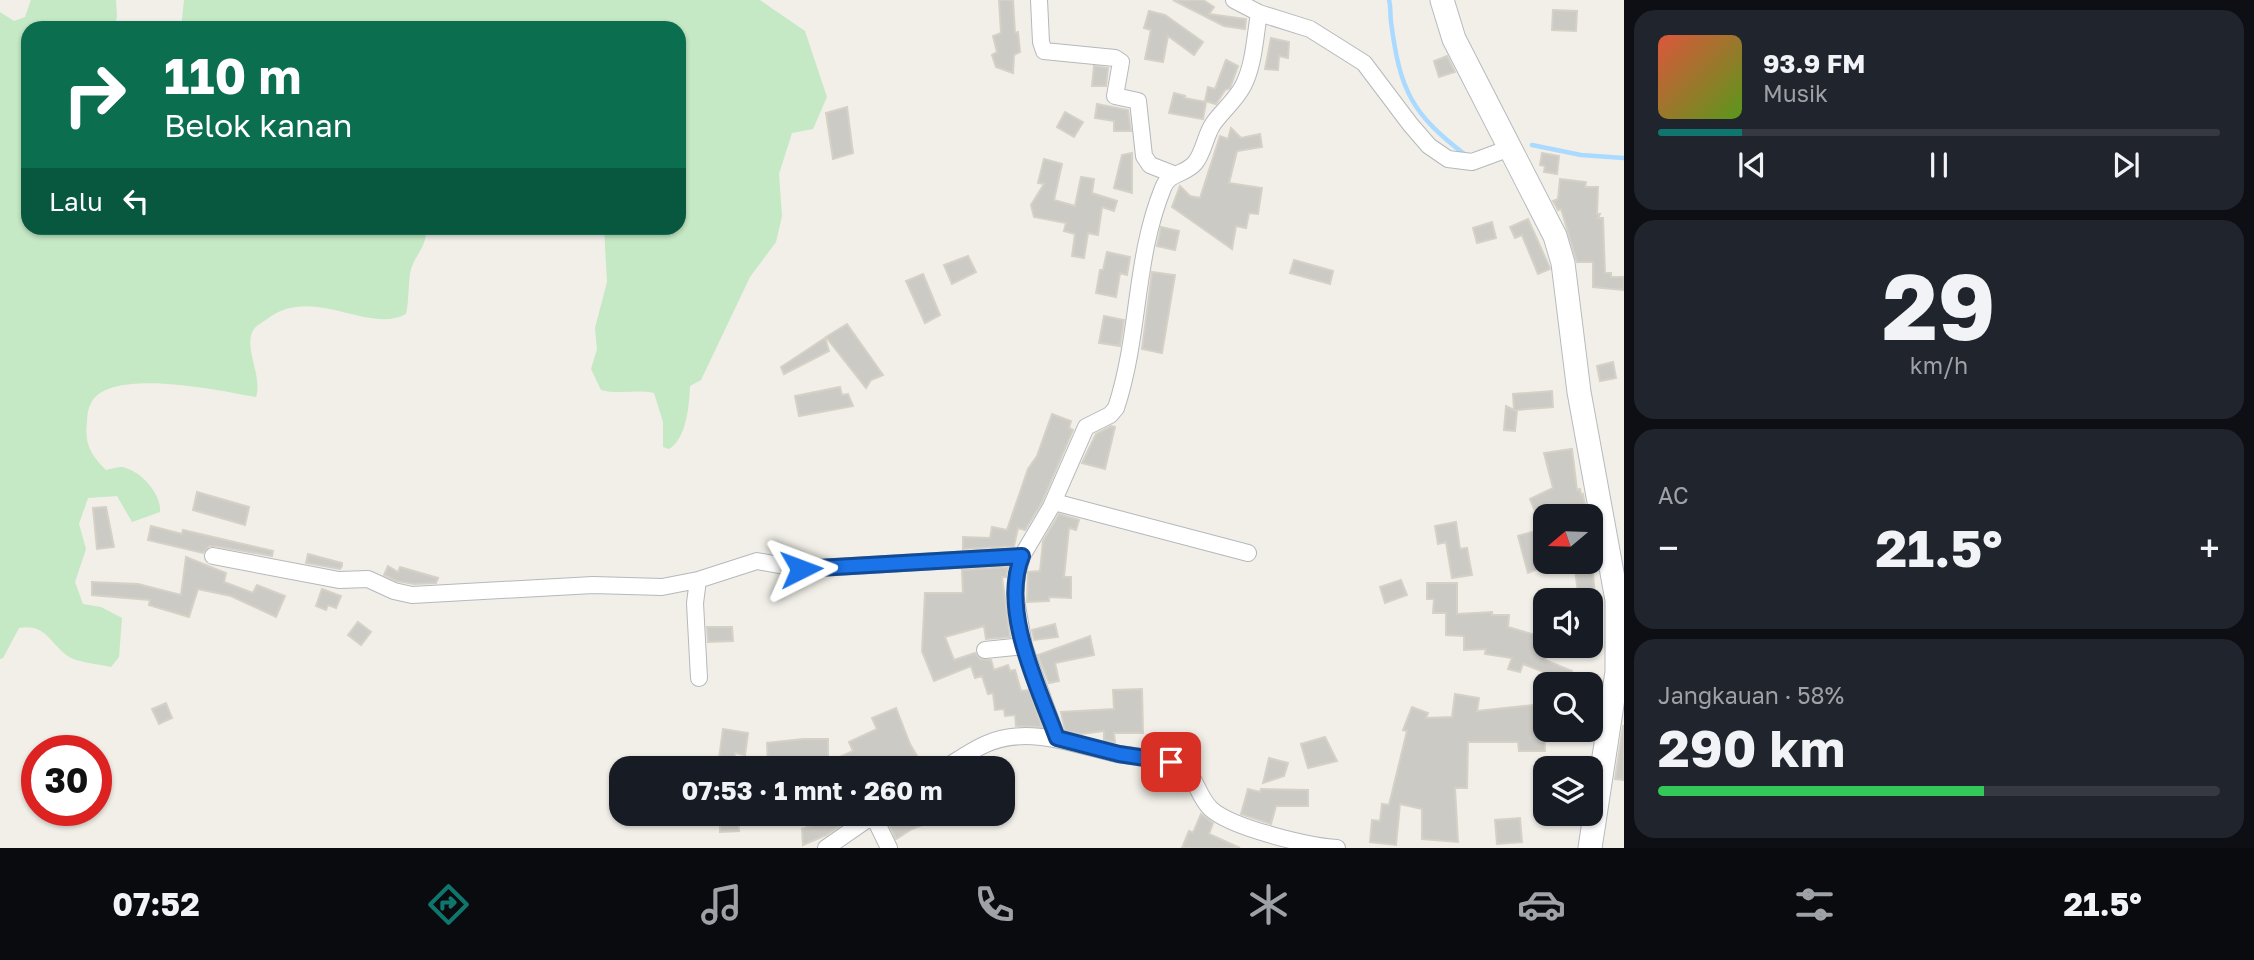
<!DOCTYPE html>
<html lang="id">
<meta charset="utf-8">
<style>
:root{--surface:#171b24;--page:#20242c;--text:#f1f3f6;--muted:#9ea1a6;--line:#363941;--accent:#0f766e}
body{margin:0;font-family:"Golos Text",sans-serif;background:var(--page);color:var(--text);height:100vh;display:flex;flex-direction:column;font-size:26px;white-space:nowrap}
*{box-sizing:border-box;margin:0}
p{font-size:23px;color:var(--muted)}
.icon{flex:none;width:38px;height:38px;fill:none;stroke:currentColor;stroke-width:2;stroke-linecap:round;stroke-linejoin:round}
.map{position:relative;flex:1;overflow:hidden}
.details{display:flex;flex-direction:column;gap:10px;padding:10px;background:#0d0f14;width:630px}
.details>*{flex:none}
.hud{position:absolute;left:21px;top:21px;width:665px;height:214px;border-radius:21px;box-shadow:0 2px 5px #0004;background:#0b6e4f;color:#fff;overflow:hidden}
.needle{width:46px;rotate:251deg}
.buttons{position:absolute;left:1533px;top:504px;display:grid;gap:14px}
.buttons a{display:grid;place-items:center;width:70px;height:70px;border-radius:14px;background:var(--surface);box-shadow:0 2px 5px #0004;font-size:35px}
.speed{position:absolute;left:21px;top:735px;display:flex;gap:14px;font-size:35px;font-weight:700;text-align:center}
.speed>*{display:grid;place-content:center;width:91px;height:91px;border-radius:50%;background:var(--surface);box-shadow:0 2px 5px #0004;line-height:1}
.speed .limit{border:10px solid #d22;background:#fff;color:#111}
.pin{position:absolute;display:grid;place-items:center;width:60px;height:60px;color:#fff;margin:-30px;border-radius:14px;box-shadow:0 4px 10px #0006}
.me{position:absolute;width:77px;margin:-38px;rotate:87deg;stroke-linejoin:round;filter:drop-shadow(0 0 5px #0008)}
.turn{display:flex;align-items:center;gap:24px;height:147px;padding:0 28px;font-size:32px}
.turn .icon{width:91px;height:91px;stroke-width:2.5}
.turn b{display:block;font-size:49px;line-height:60px}
.then{display:flex;align-items:center;height:66px;padding:0 28px;background:#0003;gap:14px;font-size:26px}
.big{font-size:52px;font-weight:700;line-height:1.1}
.details .card{flex:1;display:flex;flex-direction:column;justify-content:center;gap:10px;min-width:0;padding:0 24px;border-radius:21px;background:var(--page)}
.details .dial{align-items:center;gap:0}
.dial b{font-size:91px;line-height:1}
.song{display:flex;align-items:center;gap:21px}
.cover{width:84px;height:84px;border-radius:10px;background:linear-gradient(135deg,hsl(10 70% 55%),hsl(90 70% 35%))}
.played{height:7px;border-radius:4px;background:linear-gradient(90deg,var(--accent) 15%,var(--line) 15%)}
.keys{display:flex;justify-content:space-around;direction:ltr}
.heat{display:flex;justify-content:space-between;align-items:center;font-size:38px;direction:ltr}
.charge{height:10px;border-radius:5px;background:linear-gradient(90deg,#34c759 58%,var(--line) 0)}
.trip{position:absolute;left:609px;top:756px;width:406px;height:70px;border-radius:21px;background:var(--surface);box-shadow:0 2px 5px #0004;font-weight:700;line-height:70px;text-align:center}
.dock{display:flex;height:112px;justify-content:space-around;align-items:center;background:#090b0e;color:var(--muted)}
.dock .icon{width:49px;height:49px}
.dock .on{color:var(--accent)}
.dock b{font-size:32px;color:var(--text)}
main{display:flex;flex:1;min-height:0}
.map>svg:first-child{display:block}
</style>
<main>
<div class="map">
<svg width="1624" height="848" viewBox="0 0 1624 848">
<rect width="100%" height="100%" fill="#f1efe8"/>
<!-- green -->
<path fill="#c5e8c5" d="M31 0H116L117 17 113 28H28V122L25 126 28 129V228C43 228 128 231 135 228H426C427 250 413 255 410 274 408 288 409 301 406 314 368 335 313 284 267 319 263 322 257 325 254 329 242 346 263 375 256 397 222 391 114 367 92 401 88 408 87 415 87 422 84 443 91 456 106 470 111 469 117 467 122 467 140 470 162 494 160 512L132 522 117 496 88 498 79 524 86 549 75 582 83 604 101 607 122 618 119 657 111 667C99 664 82 663 71 658 50 646 48 623 19 628L3 658 0 659V12L14 21 25 17Z
M184 0H760L805 31 827 97 813 129 792 133 779 174 782 216 776 242 750 277 701 380 690 386C689 405 687 438 669 449L663 447V422L654 393C636 389 619 395 601 390L591 369 597 349 595 328 607 282 604 228H679V28H181Z"/>
<g fill="none" stroke-linecap="round" stroke-linejoin="round">
<!-- stream -->
<path stroke="#aadaff" stroke-width="4.5" d="M1389 0C1391 7 1390 15 1391 22 1400 90 1411 114 1467 156
M1532 145 1581 155 1624 158"/>
</g>
<!-- building -->
<path fill="#cccac5" stroke="#d6d1c6" stroke-width="2" d="M999 0H1013L1015 33 1018 32 1020 52 1014 55 1013 73 996 67 992 55 997 52 993 36 1001 33Z
M1173 0H1203L1214 7 1209 14 1246 19 1245 29 1224 26Z
M1553 10 1577 11 1576 31 1552 30Z
M1149 11 1165 15 1203 42 1194 55 1168 36 1163 62 1145 59 1151 30 1144 28Z
M1271 38 1289 42 1288 58 1279 56 1278 70 1265 69Z
M1447 56 1455 72 1439 77 1434 61Z
M1226 60 1238 66 1230 88 1225 90 1216 104 1205 101 1208 87 1215 89Z
M1094 66 1108 68 1106 86H1092Z
M1174 93 1185 96 1184 98 1206 102 1203 119 1169 113Z
M1097 104 1128 110 1131 131H1114V121L1095 118Z
M847 107 853 153 833 159 826 113Z
M1065 112 1083 122 1074 137 1057 127Z
M1231 128 1241 138 1260 134 1262 147 1237 151 1229 183 1262 188 1258 214 1249 213 1246 228 1236 226 1232 249 1172 207 1180 186 1190 196 1200 198 1220 136 1228 139Z
M1132 153V193L1114 188 1122 155Z
M1542 153 1559 156 1557 174 1544 172 1545 166 1540 165Z
M1044 159 1062 164 1054 200 1075 206 1081 177 1094 179 1092 193 1117 201 1114 211 1102 207 1098 235 1088 233 1084 258 1072 256 1075 234 1064 231 1066 223 1034 217 1031 205 1044 184 1038 183Z
M1560 179 1586 182 1585 187H1598L1597 214H1600L1598 218H1603L1605 273H1611V277H1624V290L1593 287V262H1577L1561 209 1558 210 1553 201 1558 199Z
M1528 219 1549 266 1550 269 1538 274 1522 235 1515 238 1510 227Z
M1492 222 1496 238 1477 243 1473 228Z
M1161 227 1179 231 1175 250 1157 246Z
M1107 252 1130 257 1127 275 1120 273 1116 297 1096 293 1100 270H1103Z
M968 256 976 272 952 284 944 265Z
M1294 260 1333 271 1330 284 1290 273Z
M1152 272 1175 275 1162 353 1142 349Z
M923 274 940 315 925 323 906 281Z
M1104 316 1124 320 1120 346 1099 343Z
M847 324 883 375 871 380 866 388 826 337Z
M825 338 829 351 784 374 781 367Z
M1613 362 1616 378 1600 381 1597 366Z
M840 387 842 395 848 394 853 406 799 416 795 396Z
M1552 391 1553 407 1515 410 1517 411 1515 431 1504 430 1506 406 1514 410 1513 394Z
M1052 414 1071 421 1069 428 1073 430 1042 502 1025 530 1018 528 1014 546 963 549V537L990 538 992 527 1007 530 1028 469 1037 456Z
M1111 426 1115 427 1105 469 1082 463 1096 434Z
M1572 449 1577 490 1580 489 1581 495 1583 494 1587 516H1537L1530 499 1553 488 1544 453Z
M197 492 249 507 245 525 193 510Z
M106 507 114 547 97 549 93 508Z
M1059 514 1079 520 1076 530 1069 528 1064 577H1071V598L1049 597V601L1027 602 1028 572 1040 571 1043 541Z
M1456 522 1460 549 1467 548 1472 575 1452 578 1446 542 1438 544 1435 526Z
M151 526 182 534 183 530 273 551 272 556 215 546H209L203 553 148 540Z
M1545 528V566L1528 573 1518 536Z
M308 554 342 563V566L340 569 306 563Z
M186 557 226 573 224 582 253 593 257 585 285 596 276 617 231 596 198 589 189 617 149 605 150 600 92 595V582L138 584 181 595Z
M1574 562H1592L1595 596H1589V600H1579Z
M388 566 398 572 400 567 438 578 436 583 414 584 397 581 384 575Z
M1008 567 1006 577H1002L1010 637 986 639 984 626 945 637 954 660 975 653 980 659 991 660 994 670 1008 665 1010 671 1015 670 1021 691 1029 690 1042 727 1016 726 1015 715 1005 716 1004 709 995 710 993 693 988 694 982 676 975 678 971 666 934 681 922 651 925 593H963L962 570Z
M1401 580 1407 595 1385 603 1380 587Z
M1427 583H1457V614L1492 612V615H1509L1508 627 1545 638V646H1550L1545 660 1572 671 1567 684H1539L1544 672 1523 664 1520 672 1508 669 1512 658 1485 654 1486 649 1464 650V636L1446 635V613H1433L1434 599H1427Z
M322 589 341 596 336 608 328 605 326 610 316 606Z
M358 622 371 632 361 645 348 635Z
M1055 624 1058 637 1034 640 1032 630Z
M707 627H732L733 641 708 642Z
M1090 636 1094 655 1055 663 1059 681 1049 683 1038 655Z
M1142 689 1143 733H1114L1115 742H1112L1104 740V731L1081 734 1065 731 1061 712 1114 709 1113 690Z
M1455 694 1479 698 1477 711 1543 704 1545 751H1519L1518 742H1468L1467 788H1455L1458 842 1422 839V809L1400 804 1396 845 1370 842 1372 820 1380 821 1382 804 1389 805 1407 731 1403 730 1412 707 1428 713 1426 718 1452 717Z
M166 703 172 718 159 724 152 709Z
M896 708 910 744 920 761 909 768H816L853 751 849 742 877 729 872 718Z
M1623 726H1624V780L1615 779Z
M723 729 748 733 745 755 735 753 733 768 718 766Z
M1325 737 1337 761 1308 768 1301 744Z
M803 739H828V759L768 763 767 743Z
M1269 758 1288 763 1284 776 1263 783Z
M1248 789 1260 792 1261 789 1308 790V806H1276L1271 824 1241 814Z
M720 814H738L739 831 720 832Z
M826 814H857L826 835 803 845 802 829 813 825 811 819Z
M896 814H948V815L912 829 896 839 886 818Z
M1201 814 1213 823 1209 834 1240 848H1182L1189 831 1193 833Z
M1520 818 1522 842 1497 844 1495 820Z"/>
<g fill="none" stroke-linecap="round" stroke-linejoin="round">
<!-- street casing -->
<g stroke="#b5b8bc" stroke-width="18">
<path id="street" d="M1039 0 1041 42 1044 51 1115 58 1121 62 1115 96 1138 101 1144 156 1150 165 1173 174
M1234 0 1259 13 1310 29 1364 63 1410 124 1429 146 1448 159 1472 162 1510 148
M1054 502 1248 553
M213 556 339 580 368 579 394 591 412 595 593 585 662 587 698 580 757 561 801 569 1022 556
M698 580 695 603 699 678
M985 650 1024 646
M1057 738 1024 646 1015 594 1017 574 1022 556 1051 507 1086 427 1110 415 1116 408C1140 336 1134 259 1163 188 1169 172 1185 175 1195 163 1204 152 1205 136 1213 124 1222 111 1235 101 1243 86 1254 65 1255 37 1259 13
M945 768C958 760 972 750 986 744 1028 725 1076 745 1117 754 1137 757 1162 756 1180 766 1197 776 1197 796 1211 809 1232 828 1308 846 1337 848
M873 815 889 848
M826 848 875 814"/>
</g>
<!-- secondary casing -->
<g stroke="#b6babf" stroke-width="25">
<path id="secondary" d="M1442 0 1454 39 1555 236 1563 263 1579 392 1617 600V672L1590 848"/>
</g>
<!-- street -->
<use href="#street" stroke="#fff" stroke-width="16"/>
<!-- secondary -->
<use href="#secondary" stroke="#fff" stroke-width="23"/>
</g>
<g fill="none" stroke-linecap="round" stroke-linejoin="round">
<!-- route casing -->
<g stroke="#114b97" stroke-width="18">
<path id="route" d="M801 569 1022 556C1000 611 1038 686 1057 738L1119 754 1171 762"/>
</g>
<!-- route -->
<use href="#route" stroke="#1a73e8" stroke-width="12"/>
</g>
</svg>
<div class="buttons">
<a><svg class="needle" viewBox="-14 -14 28 28"><path d="M0-13l5 13h-10z" fill="#e53935"/><path d="M0 13l5-13h-10z" fill="#9ea1a6"/></svg></a>
<a><svg class="icon" aria-label="sound" viewBox="0 0 24 24"><path d="M4 9h4l5-4v14l-5-4H4zM17 9q2 3 0 6"/></svg></a>
<a><svg class="icon" aria-label="search" viewBox="0 0 24 24"><circle cx="10" cy="10" r="6"/><path d="M15 15l6 6"/></svg></a>
<a><svg class="icon" aria-label="layers" viewBox="0 0 24 24"><path d="M12 4l9 5-9 5-9-5zM3 14l9 5 9-5"/></svg></a>
</div>
<div class="speed"><div class="limit">30</div></div>
<div class="pin" style="left:1171px;top:762px;background:#d93025"><svg class="icon" aria-label="arrive" viewBox="0 0 24 24"><path d="M6 21V4h12l-3 4 3 4H6"/></svg></div>
<svg class="me" style="left:801px;top:569px" viewBox="-20 -20 40 40"><path d="M0-17L14 15 0 8-14 15z" fill="#1a73e8" stroke="#fff" stroke-width="4"/></svg>
<div class="trip">07:53 · 1 mnt · 260 m</div>
<div class="hud">
<div class="turn"><svg class="icon" aria-label="right" viewBox="0 0 24 24"><path d="M7 20v-9h11M14 6l5 5-5 5"/></svg><div><b>110 m</b>Belok kanan</div></div>
<div class="then">Lalu<svg class="icon" aria-label="left" viewBox="0 0 24 24"><path d="M17 20v-9H6M10 6l-5 5 5 5"/></svg></div>
</div>
</div>
<section class="details">
<div class="card">
<div class="song"><i class="cover"></i><div><b>93.9 FM</b><p>Musik</p></div></div>
<div class="played"></div>
<div class="keys"><svg class="icon" aria-label="previous" viewBox="0 0 24 24"><path d="M18 5L8 12l10 7zM5 5v14"/></svg><svg class="icon" aria-label="pause" viewBox="0 0 24 24"><path d="M8 5v14M16 5v14"/></svg><svg class="icon" aria-label="next" viewBox="0 0 24 24"><path d="M6 5l10 7-10 7zM19 5v14"/></svg></div>
</div>
<div class="card dial"><b>29</b><p>km/h</p></div>
<div class="card"><p>AC</p>
<div class="heat"><a>−</a><b class="big">21.5°</b><a>+</a></div>
</div>
<div class="card"><p>Jangkauan · 58%</p><b class="big">290 km</b><div class="charge"></div></div>
</section>
</main>
<nav class="dock">
<b>07:52</b>
<svg class="icon on" aria-label="directions" viewBox="0 0 24 24"><path d="M12 3l9 9-9 9-9-9zM9 14v-3h6M13 9l2 2-2 2"/></svg>
<svg class="icon" aria-label="music" viewBox="0 0 24 24"><path d="M9 18V5l10-2v13"/><circle cx="6" cy="18" r="3"/><circle cx="16" cy="16" r="3"/></svg>
<svg class="icon" aria-label="phone" viewBox="0 0 24 24"><path d="M5 4h4l2 5-3 2q2 4 5 5l2-3 5 2v4C11 20 4 13 5 4z"/></svg>
<svg class="icon" aria-label="climate" viewBox="0 0 24 24"><path d="M12 3v18M4 7l16 10M4 17L20 7"/></svg>
<svg class="icon" aria-label="car" viewBox="0 0 24 24"><path d="M5 17H2v-5l4-1 3-4h7l3 4 3 1v5h-3M9 17h6M6 11h13"/><circle cx="7" cy="17" r="2"/><circle cx="17" cy="17" r="2"/></svg>
<svg class="icon" aria-label="filters" viewBox="0 0 24 24"><path d="M4 7h16M4 17h16"/><circle cx="9" cy="7" r="2"/><circle cx="15" cy="17" r="2"/></svg>
<b>21.5°</b>
</nav>
